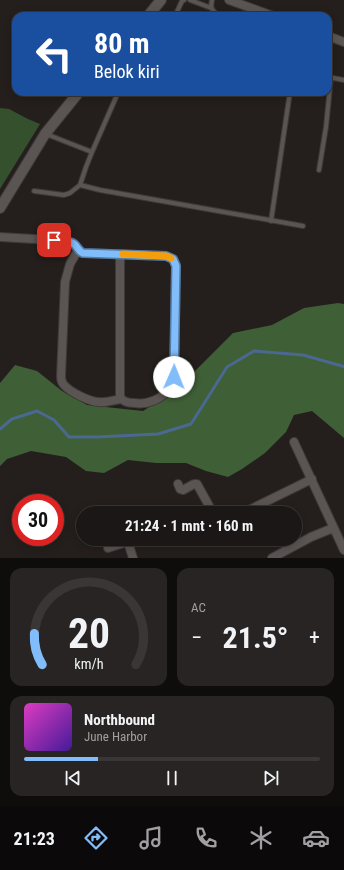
<!DOCTYPE html>
<html lang="id">
<meta charset="utf-8">
<style>
:root{--surface:#1b1716;--page:#282423;--text:#f1f3f6;--muted:#a09fa1;--line:#393635;--accent:#81bdfa}
body{margin:0;font-family:"Roboto Condensed",sans-serif;background:var(--page);color:var(--text);height:100vh;display:flex;flex-direction:column;font-size:15px;white-space:nowrap}
*{box-sizing:border-box;margin:0}
p{font-size:13px;color:var(--muted)}
.icon{flex:none;width:22px;height:22px;fill:none;stroke:currentColor;stroke-width:2;stroke-linecap:round;stroke-linejoin:round}
.map{position:relative;height:558px;overflow:hidden}
.drawer{display:flex;flex-direction:column;gap:10px;padding:10px;background:#0f0d0c;flex:1}
.drawer>*{flex:none}
.top-card{position:absolute;left:12px;top:12px;width:320px;height:84px;border-radius:12px;box-shadow:0 2px 10px #0003,0 0 0 1px var(--line);background:#1a4fa0;color:#fff;overflow:hidden}
.speed{position:absolute;left:12px;top:494px;display:flex;gap:8px;font-size:20px;font-weight:700;text-align:center}
.speed>*{display:grid;place-content:center;width:52px;height:52px;border-radius:50%;background:var(--surface);box-shadow:0 2px 10px #0003,0 0 0 1px var(--line);line-height:1}
.speed .limit{border:6px solid #d22;background:#fff;color:#111}
.pin{position:absolute;display:grid;place-items:center;width:34px;height:34px;color:#fff;margin:-17px;border-radius:8px;box-shadow:0 2px 6px #0006}
.me{position:absolute;width:44px;margin:-22px;rotate:1deg;stroke-linejoin:round;filter:drop-shadow(0 0 3px #0008)}
.turn{display:flex;align-items:center;gap:14px;height:84px;padding:0 16px;font-size:18px}
.turn .icon{width:52px;height:52px;stroke-width:2.5}
.turn b{display:block;font-size:28px;line-height:34px}
.big{font-size:30px;font-weight:700;line-height:1.1}
.drawer .card{flex:1;display:flex;flex-direction:column;justify-content:center;gap:6px;min-width:0;padding:0 14px;border-radius:12px;background:var(--page)}
.drawer .dial{align-items:center;gap:0}
.dial svg{height:104px;overflow:visible;fill:none;stroke:var(--line);stroke-width:7;stroke-linecap:round;text-anchor:middle}
.dial text{fill:var(--text);stroke:none}
.song{display:flex;align-items:center;gap:12px}
.cover{width:48px;height:48px;border-radius:6px;background:linear-gradient(135deg,hsl(310 70% 55%),hsl(260 70% 35%))}
.played{height:4px;border-radius:2px;background:linear-gradient(90deg,var(--accent) 25%,var(--line) 25%)}
.keys{display:flex;justify-content:space-around;direction:ltr}
.heat{display:flex;justify-content:space-between;align-items:center;font-size:22px;direction:ltr}
.drawer .tiles{flex:1;display:grid;gap:10px;grid-template-columns:1fr 1fr}
.card:last-child{grid-column:span 2}
.trip{position:absolute;left:76px;top:506px;width:226px;height:40px;border-radius:20px;background:var(--surface);box-shadow:0 2px 10px #0003,0 0 0 1px var(--line);font-weight:700;line-height:40px;text-align:center}
.tab-bar{display:flex;height:64px;justify-content:space-around;align-items:center;background:#0b0909;color:var(--muted)}
.tab-bar .icon{width:28px;height:28px}
.tab-bar .selected{color:var(--accent)}
.tab-bar b{font-size:18px;color:var(--text)}
.map>svg:first-child{display:block}
</style>
<div class="map">
<svg width="344" height="558" viewBox="0 0 344 558">
<rect width="100%" height="100%" fill="#241f1d"/>
<!-- green -->
<path fill="#34502d" d="M0 108 9 109 28 119 40 124 0 189Z"/>
<!-- forest -->
<path fill="#3f5f37" d="M338 303 344 304V438L312 411 294 415 286 432 265 453 242 469 228 477 206 471 186 463H156L128 460 104 473 86 471 66 457 31 451 7 459 0 466V383L15 365 37 371 62 391 87 405 143 411 177 389 233 333 272 325 304 308Z"/>
<g fill="none" stroke-linecap="round" stroke-linejoin="round">
<!-- stream -->
<path stroke="#4b6891" stroke-width="3" d="M0 429 12 419 37 411 54 420 69 437H97L158 434 191 424 227 367 254 351 303 355 342 366 344 367"/>
<!-- service casing -->
<g stroke="#3e3a39" stroke-width="6">
<path id="service" d="M190 0 211 8
M212 0C210 9 212 10 219 16
M175 16 182 1 184 0
M328 77 344 80
M46 134 92 152 117 95 113 92
M319 170 326 127 331 77
M80 185 100 190 303 226
M34 191 64 195 70 193 80 185 86 167 92 152
M271 221 290 92"/>
</g>
<!-- minor casing -->
<g stroke="#3e3a39" stroke-width="10">
<path id="minor" d="M229 0 273 16
M328 36 344 42
M0 237 68 241C75 243 76 251 83 253L166 256 173 259 176 265 174 377C173 380 172 384 170 387 163 399 148 405 134 403 128 403 123 402 120 397V254
M78 250 70 264 65 282 61 376C61 380 62 383 64 385 70 392 90 402 99 402 106 403 114 400 121 399
M294 442 344 550
M178 484 180 489 183 490 194 484H197L213 513
M109 511 111 513
M243 513 312 479
M127 539 133 558
M108 548 127 542
M272 558 311 537 333 528"/>
</g>
<!-- tertiary casing -->
<g stroke="#3e3a39" stroke-width="12">
<path id="tertiary" d="M148 16 161 0
M0 208 45 134 79 92"/>
</g>
<!-- service -->
<use href="#service" stroke="#5a5452" stroke-width="4"/>
<!-- minor -->
<use href="#minor" stroke="#5a5452" stroke-width="8"/>
<!-- tertiary -->
<use href="#tertiary" stroke="#5a5452" stroke-width="10"/>
</g>
<g fill="none" stroke-linecap="round" stroke-linejoin="round">
<!-- route casing -->
<g stroke="#547ba2" stroke-width="10">
<path id="route" d="M54 240C60 241 69 240 74 244 78 247 78 251 83 253L166 256 173 259 176 266 174 377"/>
</g>
<!-- route -->
<use href="#route" stroke="#81bdfa" stroke-width="7"/>
<!-- slow -->
<path stroke="#f59e0b" stroke-width="7" d="M123 254 166 256 171 258"/>
</g>
</svg>
<div class="speed"><div class="limit">30</div></div>
<div class="pin" style="left:54px;top:240px;background:#d93025"><svg class="icon" aria-label="arrive" viewBox="0 0 24 24"><path d="M6 21V4h12l-3 4 3 4H6"/></svg></div>
<svg class="me" style="left:174px;top:377px" viewBox="-20 -20 40 40"><circle r="19" fill="#fff"/><path d="M0-13L10 11 0 6-10 11z" fill="#81bdfa"/></svg>
<div class="trip">21:24 · 1 mnt · 160 m</div>
<div class="top-card">
<div class="turn"><svg class="icon" aria-label="left" viewBox="0 0 24 24"><path d="M17 20v-9H6M10 6l-5 5 5 5"/></svg><div><b>80 m</b>Belok kiri</div></div>
</div>
</div>
<section class="drawer">
<div class="tiles">
<div class="card dial"><svg viewBox="0 0 100 80">
<path d="M14 69A42 42 0 1 1 86 69"/>
<path d="M14 69A42 42 0 0 1 8 45" stroke="#81bdfa"/>
<text x="50" y="56" font-size="32" font-weight="700">20</text>
<text x="50" y="72" font-size="11">km/h</text>
</svg></div>
<div class="card"><p>AC</p>
<div class="heat"><a>−</a><b class="big">21.5°</b><a>+</a></div>
</div>
<div class="card">
<div class="song"><i class="cover"></i><div><b>Northbound</b><p>June Harbor</p></div></div>
<div class="played"></div>
<div class="keys"><svg class="icon" aria-label="previous" viewBox="0 0 24 24"><path d="M18 5L8 12l10 7zM5 5v14"/></svg><svg class="icon" aria-label="pause" viewBox="0 0 24 24"><path d="M8 5v14M16 5v14"/></svg><svg class="icon" aria-label="next" viewBox="0 0 24 24"><path d="M6 5l10 7-10 7zM19 5v14"/></svg></div>
</div>
</div>
</section>
<nav class="tab-bar">
<b>21:23</b>
<svg class="icon selected" aria-label="directions" viewBox="0 0 24 24"><path d="M12 3l9 9-9 9-9-9zM9 14v-3h6M13 9l2 2-2 2"/></svg>
<svg class="icon" aria-label="music" viewBox="0 0 24 24"><path d="M9 18V5l10-2v13"/><circle cx="6" cy="18" r="3"/><circle cx="16" cy="16" r="3"/></svg>
<svg class="icon" aria-label="phone" viewBox="0 0 24 24"><path d="M5 4h4l2 5-3 2q2 4 5 5l2-3 5 2v4C11 20 4 13 5 4z"/></svg>
<svg class="icon" aria-label="climate" viewBox="0 0 24 24"><path d="M12 3v18M4 7l16 10M4 17L20 7"/></svg>
<svg class="icon" aria-label="car" viewBox="0 0 24 24"><path d="M5 17H2v-5l4-1 3-4h7l3 4 3 1v5h-3M9 17h6M6 11h13"/><circle cx="7" cy="17" r="2"/><circle cx="17" cy="17" r="2"/></svg>
</nav>
